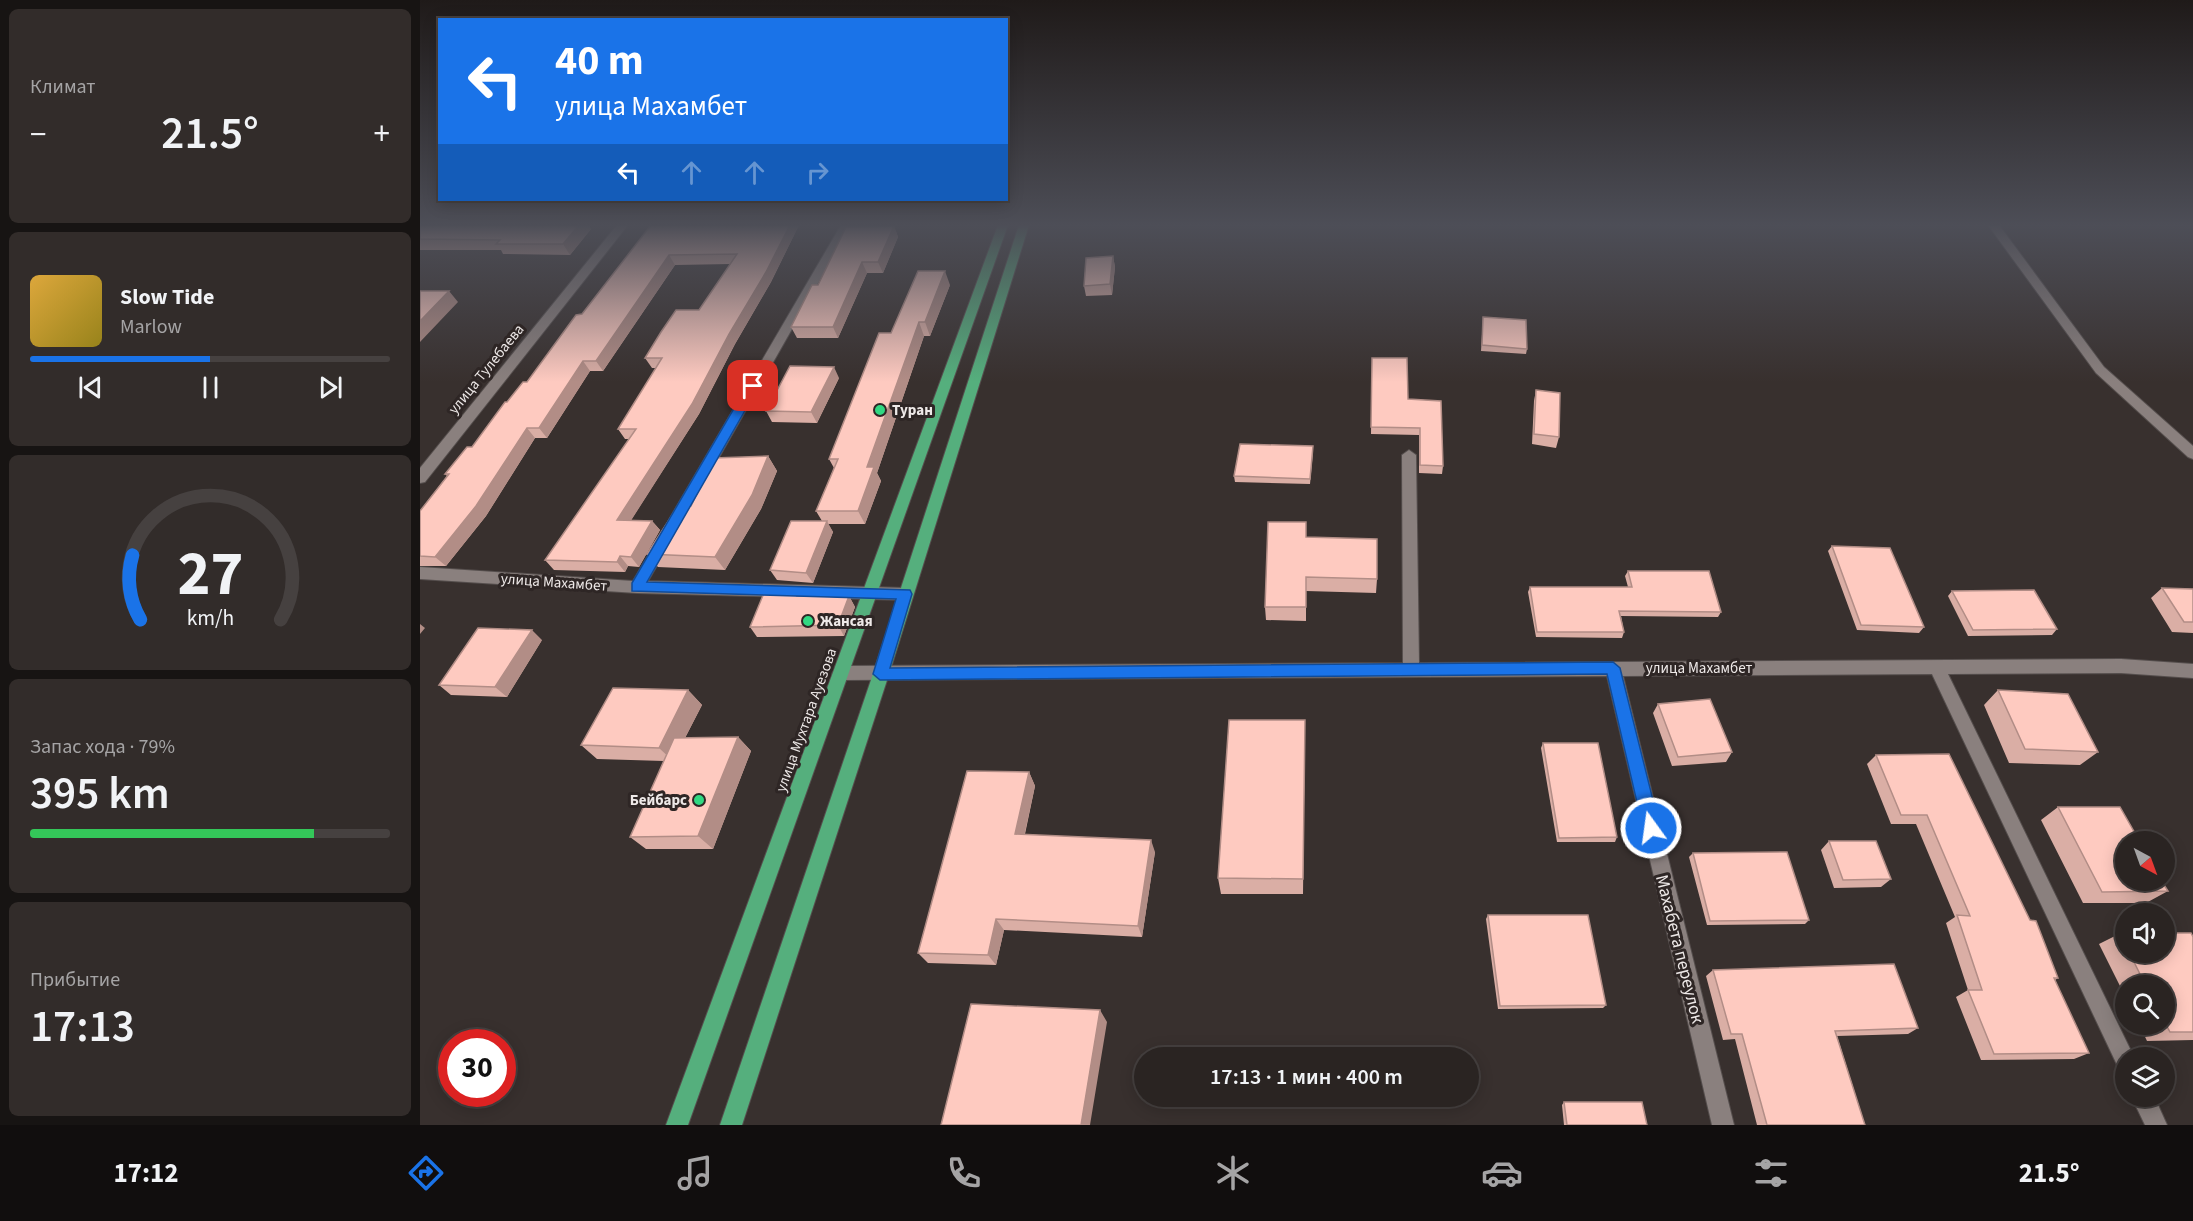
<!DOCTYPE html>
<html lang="ru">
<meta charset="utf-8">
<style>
:root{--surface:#2a2422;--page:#322c2a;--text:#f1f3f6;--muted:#a5a4a5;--line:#464140;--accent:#1a73e8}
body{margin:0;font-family:"Source Sans 3",sans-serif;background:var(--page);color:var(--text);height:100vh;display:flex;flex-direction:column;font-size:22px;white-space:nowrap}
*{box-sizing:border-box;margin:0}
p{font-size:20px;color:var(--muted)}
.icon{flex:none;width:33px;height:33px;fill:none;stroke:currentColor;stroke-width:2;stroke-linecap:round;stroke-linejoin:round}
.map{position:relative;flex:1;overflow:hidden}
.panel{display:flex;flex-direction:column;gap:9px;padding:9px;background:#171413;width:420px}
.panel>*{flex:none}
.banner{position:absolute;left:18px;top:18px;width:570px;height:183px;border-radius:0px;box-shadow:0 3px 15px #0003,0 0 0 2px var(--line);background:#1a73e8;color:#fff;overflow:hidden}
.needle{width:39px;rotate:139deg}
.fabs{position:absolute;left:1695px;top:831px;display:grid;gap:12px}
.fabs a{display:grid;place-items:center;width:60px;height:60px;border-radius:50%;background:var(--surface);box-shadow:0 3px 15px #0003,0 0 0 2px var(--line);font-size:30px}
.speed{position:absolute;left:18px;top:1029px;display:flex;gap:12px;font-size:30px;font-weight:700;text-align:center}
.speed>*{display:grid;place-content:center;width:78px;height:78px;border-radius:50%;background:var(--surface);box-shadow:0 3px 15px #0003,0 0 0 2px var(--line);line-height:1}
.speed .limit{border:9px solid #d22;background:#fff;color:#111}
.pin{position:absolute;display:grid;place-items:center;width:51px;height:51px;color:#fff;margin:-26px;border-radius:12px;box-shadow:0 3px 9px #0006}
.me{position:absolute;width:66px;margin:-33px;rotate:346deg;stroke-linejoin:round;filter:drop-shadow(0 0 4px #0008)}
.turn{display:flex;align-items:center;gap:21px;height:126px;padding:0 18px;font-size:27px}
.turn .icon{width:78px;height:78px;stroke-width:2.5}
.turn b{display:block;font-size:42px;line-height:51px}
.lanes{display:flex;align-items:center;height:57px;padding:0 18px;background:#0003;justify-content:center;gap:30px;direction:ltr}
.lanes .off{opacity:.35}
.big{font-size:45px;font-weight:600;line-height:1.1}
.panel .widget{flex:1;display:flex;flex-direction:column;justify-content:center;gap:9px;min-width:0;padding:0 21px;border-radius:9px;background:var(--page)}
.panel .dial{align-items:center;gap:0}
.dial svg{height:156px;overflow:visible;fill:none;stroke:var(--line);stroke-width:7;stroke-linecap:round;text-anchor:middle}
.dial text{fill:var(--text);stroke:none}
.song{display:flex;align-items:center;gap:18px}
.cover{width:72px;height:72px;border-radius:9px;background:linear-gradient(135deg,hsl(40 70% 55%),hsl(50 70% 35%))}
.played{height:6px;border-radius:3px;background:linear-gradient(90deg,var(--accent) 50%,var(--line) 50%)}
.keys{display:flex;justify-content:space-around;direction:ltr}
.heat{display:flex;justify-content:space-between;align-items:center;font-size:33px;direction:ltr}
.charge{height:9px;border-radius:4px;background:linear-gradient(90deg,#34c759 79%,var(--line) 0)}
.trip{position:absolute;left:714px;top:1047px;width:345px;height:60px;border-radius:30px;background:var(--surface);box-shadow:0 3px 15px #0003,0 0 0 2px var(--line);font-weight:600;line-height:60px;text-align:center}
.dock{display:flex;height:96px;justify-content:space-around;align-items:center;background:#110e0e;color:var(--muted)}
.dock .icon{width:42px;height:42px}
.dock .active{color:var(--accent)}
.dock b{font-size:27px;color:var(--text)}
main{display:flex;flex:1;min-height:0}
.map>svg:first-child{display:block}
</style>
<main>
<section class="panel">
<div class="widget"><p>Климат</p>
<div class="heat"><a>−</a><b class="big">21.5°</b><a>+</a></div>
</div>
<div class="widget">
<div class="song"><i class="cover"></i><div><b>Slow Tide</b><p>Marlow</p></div></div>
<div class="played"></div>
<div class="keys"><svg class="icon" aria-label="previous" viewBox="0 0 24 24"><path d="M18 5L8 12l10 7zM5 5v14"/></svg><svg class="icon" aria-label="pause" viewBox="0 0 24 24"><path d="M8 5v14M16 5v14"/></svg><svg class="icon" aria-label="next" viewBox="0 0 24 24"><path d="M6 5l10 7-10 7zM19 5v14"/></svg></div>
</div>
<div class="widget dial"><svg viewBox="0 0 100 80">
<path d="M14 69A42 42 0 1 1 86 69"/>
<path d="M14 69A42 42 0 0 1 10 36" stroke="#1a73e8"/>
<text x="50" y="56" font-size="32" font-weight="700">27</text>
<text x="50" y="72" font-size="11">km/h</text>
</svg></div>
<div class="widget"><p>Запас хода · 79%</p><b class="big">395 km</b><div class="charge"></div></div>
<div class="widget"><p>Прибытие</p><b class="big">17:13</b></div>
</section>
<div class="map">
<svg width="1773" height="1125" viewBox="0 0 1773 1125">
<rect width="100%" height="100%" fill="#38302e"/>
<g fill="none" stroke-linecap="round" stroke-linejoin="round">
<!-- street casing -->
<g stroke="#554e4d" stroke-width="2">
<path id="street" d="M197 225H208L5 482 0 483V468Z
M421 225H431L260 526H250L248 522 250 518Z
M1568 225H1579L1684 367 1773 446V459L1768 457 1676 373Z
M989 450 996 455 999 663 1701 659 1773 664V678L1701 673 1528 674 1713 1055 1715 1058H1706V1072L1699 1069 1512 674 1203 676 1314 1125H1292L1187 676 423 680 417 678 415 673 417 668 423 666 983 663 982 455Z
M243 537 250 543 228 581 485 588 490 590 493 594 490 598 485 600 217 593 0 579V567L213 581 238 539Z
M1711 1096H1734L1747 1125H1725Z"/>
</g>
<!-- primary casing -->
<g stroke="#554e4d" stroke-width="2">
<path id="primary" d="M578 225H588L268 1125H246Z
M599 225H609L469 674 322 1125H300L453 674Z"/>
</g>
<!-- street -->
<use href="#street" fill="#8a807e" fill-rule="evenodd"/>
<!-- primary -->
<use href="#primary" fill="#55af7d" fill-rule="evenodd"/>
</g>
<!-- wall -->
<path fill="#daaea5" d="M0 225 171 229 150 255 83 254 81 250H0Z
M231 225H379L351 282 315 344 279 414 211 520 232 521 240 530 219 567 208 566 205 572 134 570 125 560 209 439H205L198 429 236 368H232L225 358 279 310 310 264 255 265 183 371H170L127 438H115L66 516 26 566H0V511L27 476 25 474 52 447 87 402 107 382 162 314Z
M474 226 478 237 463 273H447L418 338H377L371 327 398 285Z
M693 256 695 267 692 295 666 296 664 286Z
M530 285 510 336H504L457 473 461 481 445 524H408L413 532 393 583 357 580 350 570 402 521 396 511 414 468 409 459 471 333Z
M1063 317 1107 349 1106 354 1061 351Z
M952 366 988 399 1023 466 1022 474 999 473V435L951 434Z
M419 378 397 423 352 422 346 411Z
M1116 390 1139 437 1136 448 1112 444 1114 401Z
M893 452 890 484 815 482 814 476Z
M348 456 357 471 341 509 305 570 238 567 227 554 271 506Z
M886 537 957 579 956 593 886 591V621L846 620 845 607Z
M1412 546 1504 627 1499 633 1437 630 1408 551Z
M1208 571 1301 612 1298 617 1201 616 1204 632 1202 638 1116 637 1108 592 1110 587H1208L1205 576Z
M1742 588 1773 589V633L1752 632 1731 598Z
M380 589 384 596H429L435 607 424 636 337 637 330 627Z
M1532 591 1637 629 1632 635 1548 636 1528 596Z
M122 640 87 697 31 695 19 685Z
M268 690 282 705 265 738 318 737 331 751 293 849H226L210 837 244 761 177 759 161 745Z
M1578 690 1678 752 1660 765 1589 763 1564 705Z
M1238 704 1312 752 1306 762 1252 766 1233 713Z
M885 720 883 894H801L798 878Z
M1123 743 1197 837 1195 842H1137L1121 748Z
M1456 755 1610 920 1638 978 1635 980 1669 1053 1654 1059 1561 1060 1536 997 1548 990 1526 923 1535 917 1496 824H1471L1447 764Z
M609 772 615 786 605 834 735 852 722 937 584 930 576 965 508 963 498 953Z
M1638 807 1748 891 1726 903H1663L1621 820Z
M1409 841 1471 879 1461 887 1414 888 1401 850Z
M1273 853 1389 920 1385 924 1287 925 1269 857Z
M1068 915 1186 1005 1183 1008 1078 1009 1066 919Z
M1699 934H1706V952H1744L1773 937V1040L1727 1041 1719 1024H1744V986H1706V998L1679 944Z
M1293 970 1498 1028 1488 1034 1417 1036 1445 1125H1337L1315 1039 1303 1040 1286 976Z
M1144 1102 1227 1125H1144L1142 1105Z"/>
<!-- shaded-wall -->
<path fill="#b28d86" d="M159 225H169L171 229 150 255 143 244Z
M370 225H379L351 282 315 344 279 414 205 530 197 520 309 334Z
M474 226 478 237 463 273 458 262Z
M249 255 255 265 183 371 176 361Z
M693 256 695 267 692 295 690 284Z
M442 262 447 273 418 338 413 327Z
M525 271 530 285 510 336 505 322Z
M29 291 38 302 0 342V321Z
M499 322 504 336 457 473 461 481 445 524 438 511 447 467Z
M163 361 170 371 127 438 119 428Z
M414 367 419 378 397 423 391 412Z
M107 428 115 438 66 516 26 566 15 557Z
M348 456 357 471 341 509 305 570 295 557Z
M232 521 240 530 219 567 211 557Z
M407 521 413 532 393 583 386 573Z
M200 556 208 566 205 572 197 562Z
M380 589 386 600 377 596Z
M429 596 435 607 424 636 418 625Z
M0 624 5 628 0 634Z
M112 630 122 640 87 697 75 687Z
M268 690 282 705 253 761 239 748Z
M318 737 331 751 293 849 278 836Z
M609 772 615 786 602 846 595 834Z
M731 840 735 852 722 937 718 926Z
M576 919 584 930 576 965 568 955Z
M680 1010 687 1022 670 1125H661Z"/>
<!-- building -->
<path fill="#fecac0" stroke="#b28d86" stroke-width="1.5" d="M0 225H159L143 244H76L80 240 0 239Z
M231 225H370L346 272 309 334 272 404 197 520 232 521 211 557 200 556 197 562 125 560 216 429H198L242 358H225L241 332 256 310H279L317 254 249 255 176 361H163L119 428H107L56 506 15 557 0 556V511L29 474H25L47 447H52L85 402H87L103 382H107L156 315 162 314Z
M474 226 458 262H442L413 327H371L392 285H398L426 227Z
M693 256 690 284 664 286 666 258Z
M498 271H525L505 322H499L447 467H454L438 511H396L418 459H409L459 333H471Z
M0 291H29L0 321Z
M1063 317 1106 320 1107 349 1062 345Z
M952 358H987L988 399 1021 401 1023 466 1000 465V428L951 427Z
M370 366 414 367 391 412 346 411Z
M1116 390 1140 393 1139 437 1114 434Z
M820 444 893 446 890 479 814 476Z
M348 456 332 495 295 557 227 554 258 506H271L294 458Z
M371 521H407L386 573 350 570Z
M848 522H886V537L957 539V579L886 577V607H845Z
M1412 546 1470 548 1504 627 1441 625Z
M1208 571H1289L1301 612 1199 611 1204 632H1117L1110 587H1212Z
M346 588 380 589 377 596H429L418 625 330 627Z
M1742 588 1773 589V622H1764Z
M1614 590 1637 629 1553 630 1532 591Z
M58 628 112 630 75 687 19 685Z
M193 688 268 690 239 748 161 745Z
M1578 690 1648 694 1678 752 1605 749Z
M1290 699 1312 752 1258 757 1238 704Z
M809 720H885L883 879 798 878Z
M318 737 278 836 210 837 254 738Z
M1123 743H1178L1197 837 1139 838Z
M1529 754 1610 920 1616 921 1638 978H1634L1669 1053 1574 1054 1548 990H1562L1537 915 1550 916 1507 815H1481L1456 755Z
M547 771 609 772 595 834 731 840 718 926 576 919 568 955 498 953Z
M1638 807H1700L1720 842H1706V880H1741L1748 891 1682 892Z
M1409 841H1456L1471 879 1423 880Z
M1367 852 1389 920 1290 921 1273 853Z
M1068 915H1168L1186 1005 1080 1006Z
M1744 933H1771L1773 937V1032H1750L1744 1021V986H1726L1709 952H1744Z
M1699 934H1706V946Z
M1474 964 1498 1028 1415 1031 1445 1125H1347L1322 1034H1311L1293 970Z
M551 1004 680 1010 661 1125H521Z
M1144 1102H1222L1227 1125H1147Z"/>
<!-- sky -->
<linearGradient id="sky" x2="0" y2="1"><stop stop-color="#1f1a19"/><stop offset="0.59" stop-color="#4d4e57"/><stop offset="1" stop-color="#4d4e57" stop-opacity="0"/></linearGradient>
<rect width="1773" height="382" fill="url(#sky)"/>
<!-- route -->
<path fill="#1a73e8" stroke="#114b97" stroke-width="1.5" d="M333 382 339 386 227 582 490 590 492 594 470 668 1193 662 1200 668 1240 828 1237 834 1231 836 1225 834 1223 828 1187 674 460 680 453 674 476 599 212 591V583L327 386Z"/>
<!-- markers -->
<g fill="#31d882" stroke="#2e2625" stroke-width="2">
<circle cx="460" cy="410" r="6"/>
<circle cx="388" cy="621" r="6"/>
<circle cx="279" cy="800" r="6"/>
</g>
<g text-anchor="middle" stroke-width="6" stroke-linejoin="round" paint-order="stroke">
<!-- street labels -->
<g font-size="15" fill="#eee9e8" stroke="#2e2625">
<text transform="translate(66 369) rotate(-51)" y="5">улица Тулебаева</text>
<text transform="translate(134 582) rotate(4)" y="5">улица Махамбет</text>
<text x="1279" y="673">улица Махамбет</text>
<text transform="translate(386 720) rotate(-70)" y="5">улица Мухтара Ауезова</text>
</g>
<!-- poi labels -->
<g font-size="15" font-weight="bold" fill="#eee9e8" stroke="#2e2625" text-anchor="start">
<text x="472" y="415">Туран</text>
<text x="400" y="626">Жансая</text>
<text x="267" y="805" text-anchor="end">Бейбарс</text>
</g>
<!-- near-street labels -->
<g font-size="18" fill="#eee9e8" stroke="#2e2625">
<text transform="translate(1260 949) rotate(76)" y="6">Махабета переулок</text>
</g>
</g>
</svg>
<div class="fabs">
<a><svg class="needle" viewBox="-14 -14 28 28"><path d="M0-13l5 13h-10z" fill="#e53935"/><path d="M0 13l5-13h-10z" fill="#a5a4a5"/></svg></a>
<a><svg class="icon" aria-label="sound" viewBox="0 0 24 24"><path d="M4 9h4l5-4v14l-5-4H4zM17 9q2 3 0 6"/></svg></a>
<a><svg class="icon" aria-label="search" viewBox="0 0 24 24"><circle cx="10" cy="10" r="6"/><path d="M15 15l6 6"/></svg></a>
<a><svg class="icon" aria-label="layers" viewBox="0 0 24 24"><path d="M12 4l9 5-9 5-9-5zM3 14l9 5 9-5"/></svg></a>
</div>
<div class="speed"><div class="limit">30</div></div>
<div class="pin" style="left:333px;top:386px;background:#d93025"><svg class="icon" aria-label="arrive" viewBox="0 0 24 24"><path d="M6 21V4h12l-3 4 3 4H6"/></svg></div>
<svg class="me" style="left:1231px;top:828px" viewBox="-20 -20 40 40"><circle r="17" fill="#1a73e8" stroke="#fff" stroke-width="3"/><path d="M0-11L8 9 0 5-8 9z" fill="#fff"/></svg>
<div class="trip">17:13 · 1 мин · 400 m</div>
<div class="banner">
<div class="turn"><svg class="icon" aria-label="left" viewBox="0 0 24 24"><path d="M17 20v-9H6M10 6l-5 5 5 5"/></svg><div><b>40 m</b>улица Махамбет</div></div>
<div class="lanes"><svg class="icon" aria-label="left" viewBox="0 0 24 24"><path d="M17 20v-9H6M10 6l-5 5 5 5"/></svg><svg class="icon off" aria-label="ahead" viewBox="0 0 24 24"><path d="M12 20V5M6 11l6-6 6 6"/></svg><svg class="icon off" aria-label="ahead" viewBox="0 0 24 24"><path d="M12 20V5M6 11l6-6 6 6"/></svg><svg class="icon off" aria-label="right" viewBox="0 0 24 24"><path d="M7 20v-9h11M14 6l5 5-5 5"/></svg></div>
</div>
</div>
</main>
<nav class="dock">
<b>17:12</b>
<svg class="icon active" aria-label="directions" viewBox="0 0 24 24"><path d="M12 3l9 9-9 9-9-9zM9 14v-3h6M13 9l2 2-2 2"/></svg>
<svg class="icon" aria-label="music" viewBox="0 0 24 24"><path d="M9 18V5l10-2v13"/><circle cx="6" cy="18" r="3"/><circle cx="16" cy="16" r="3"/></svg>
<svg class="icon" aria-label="phone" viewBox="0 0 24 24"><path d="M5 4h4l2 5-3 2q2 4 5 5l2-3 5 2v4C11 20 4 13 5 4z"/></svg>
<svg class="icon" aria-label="climate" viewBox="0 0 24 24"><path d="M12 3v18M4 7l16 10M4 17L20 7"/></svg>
<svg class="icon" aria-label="car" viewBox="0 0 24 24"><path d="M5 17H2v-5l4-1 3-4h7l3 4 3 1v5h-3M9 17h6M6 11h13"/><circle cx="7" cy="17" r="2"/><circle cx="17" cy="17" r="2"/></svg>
<svg class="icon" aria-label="filters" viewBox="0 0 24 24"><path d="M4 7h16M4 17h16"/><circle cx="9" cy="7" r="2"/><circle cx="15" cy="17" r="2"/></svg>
<b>21.5°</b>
</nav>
